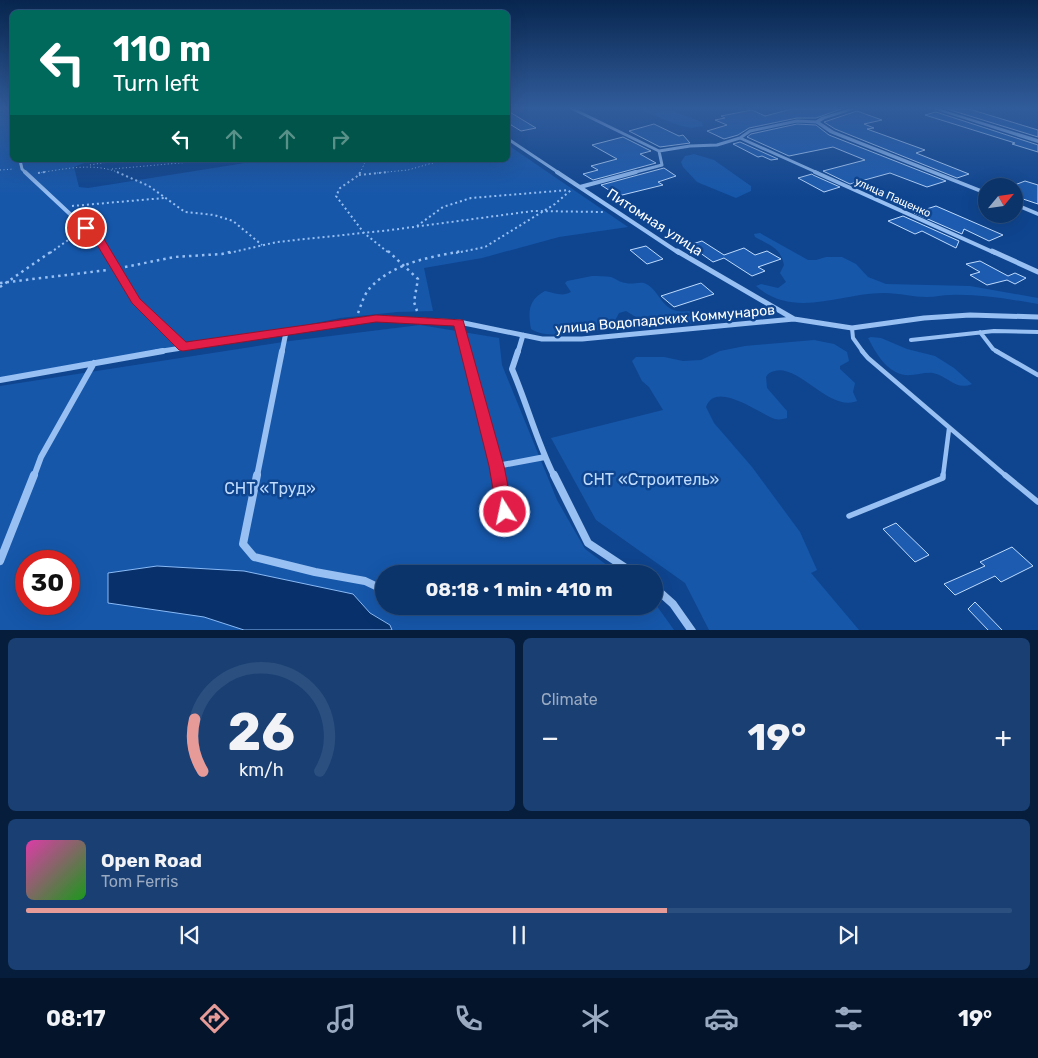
<!DOCTYPE html>
<meta charset="utf-8">
<style>
:root{--surface:#0b346b;--page:#193f73;--text:#f1f3f6;--muted:#9aaac1;--line:#2b4f7e;--accent:#e69b98}
body{margin:0;font-family:Rubik,sans-serif;background:var(--page);color:var(--text);height:100vh;display:flex;flex-direction:column;font-size:19px;white-space:nowrap}
*{box-sizing:border-box;margin:0}
p{font-size:16px;color:var(--muted)}
.icon{flex:none;width:28px;height:28px;fill:none;stroke:currentColor;stroke-width:2;stroke-linecap:round;stroke-linejoin:round}
.map{position:relative;height:630px;overflow:hidden}
.side{display:flex;flex-direction:column;gap:8px;padding:8px;background:#061d3b;flex:1}
.side>*{flex:none}
.hud{position:absolute;left:10px;top:10px;width:500px;height:152px;border-radius:8px;box-shadow:0 5px 20px #0002,0 0 0 1px var(--line);background:#00695c;color:#fff;overflow:hidden}
.needle{width:32px;rotate:61deg}
.controls{position:absolute;left:978px;top:178px;display:grid;gap:10px}
.controls a{display:grid;place-items:center;width:45px;height:45px;border-radius:50%;background:var(--surface);box-shadow:0 5px 20px #0002,0 0 0 1px var(--line);font-size:25px}
.speed{position:absolute;left:15px;top:550px;display:flex;gap:10px;font-size:25px;font-weight:700;text-align:center}
.speed>*{display:grid;place-content:center;width:65px;height:65px;border-radius:50%;background:var(--surface);box-shadow:0 5px 20px #0002,0 0 0 1px var(--line);line-height:1}
.speed .limit{border:8px solid #d22;background:#fff;color:#111}
.pin{position:absolute;display:grid;place-items:center;width:42px;height:42px;color:#fff;margin:-21px;border:2px solid #fff;border-radius:50%;box-shadow:0 1px 5px #0007}
.me{position:absolute;width:55px;margin:-28px;rotate:350deg;stroke-linejoin:round;filter:drop-shadow(0 0 4px #0008)}
.turn{display:flex;align-items:center;gap:18px;height:105px;padding:0 20px;font-size:22px}
.turn .icon{width:65px;height:65px;stroke-width:2.5}
.turn b{display:block;font-size:35px;line-height:42px}
.lanes{display:flex;align-items:center;height:48px;padding:0 20px;background:#0003;justify-content:center;gap:25px;direction:ltr}
.lanes .off{opacity:.35}
.big{font-size:38px;font-weight:700;line-height:1.1}
.side .widget{flex:1;display:flex;flex-direction:column;justify-content:center;gap:8px;min-width:0;padding:0 18px;border-radius:8px;background:var(--page)}
.side .dial{align-items:center;gap:0}
.dial svg{height:130px;overflow:visible;fill:none;stroke:var(--line);stroke-width:7;stroke-linecap:round;text-anchor:middle}
.dial text{fill:var(--text);stroke:none}
.song{display:flex;align-items:center;gap:15px}
.cover{width:60px;height:60px;border-radius:8px;background:linear-gradient(135deg,hsl(320 70% 55%),hsl(120 70% 35%))}
.played{height:5px;border-radius:2px;background:linear-gradient(90deg,var(--accent) 65%,var(--line) 65%)}
.keys{display:flex;justify-content:space-around;direction:ltr}
.heat{display:flex;justify-content:space-between;align-items:center;font-size:28px;direction:ltr}
.side .tiles{flex:1;display:grid;gap:8px;grid-template-columns:1fr 1fr}
.widget:last-child{grid-column:span 2}
.trip{position:absolute;left:375px;top:565px;width:288px;height:50px;border-radius:25px;background:var(--surface);box-shadow:0 5px 20px #0002,0 0 0 1px var(--line);font-weight:700;line-height:50px;text-align:center}
.tab-bar{display:flex;height:80px;justify-content:space-around;align-items:center;background:#04152b;color:var(--muted)}
.tab-bar .icon{width:35px;height:35px}
.tab-bar .on{color:var(--accent)}
.tab-bar b{font-size:22px;color:var(--text)}
.map>svg:first-child{display:block}
</style>
<div class="map">
<svg width="1038" height="631" viewBox="0 0 1038 631">
<rect width="100%" height="100%" fill="#0f458f"/>
<!-- green -->
<path fill="#1657aa" fill-rule="evenodd" d="M0 109H12V160H92L74 167 79 187 88 188 264 160H508V145L628 227 559 237 482 258 424 268 433 311 397 312 340 318 228 341 0 379Z
M638 109 673 111 702 122 703 126 691 128 678 125Z
M694 154 714 160 751 186V191L736 198 697 182 683 167 681 162 685 156Z
M760 233 808 260H816L826 257H842L856 264 868 277 886 284 970 286 1038 298V304C1009 299 980 294 950 295 943 295 935 297 927 297 913 297 899 293 885 293 842 292 795 320 756 286L761 284 778 288 786 282 780 273 784 265C780 247 771 246 755 237L754 234Z
M592 276C598 276 605 276 611 277 616 279 621 283 626 283 633 285 642 280 648 285 659 292 662 308 677 311 688 313 696 306 703 320L701 322 680 325H649L626 311 619 313 612 326 606 330C583 330 551 341 531 329 528 312 528 300 545 291 554 293 563 297 571 292L565 283 567 281Z
M420 325 499 338 502 365 557 500 585 549 619 574H384V606H654V602L674 630 0 631V386L290 341ZM26 561H69V604H26Z
M871 337 881 338 907 349 935 356 954 368 972 384C956 391 948 376 933 373 924 372 914 376 905 375 886 372 876 353 868 338Z
M814 340 834 344 847 352 849 361 840 366V369L855 383 853 392 857 401C827 413 794 355 768 374L766 377 767 388 787 411V418C783 419 779 420 775 419 758 413 716 380 706 407L714 423 752 467 800 532 817 570 811 573 859 630H709L685 583 596 520 551 438 663 410 649 387 642 381 632 361 636 357H664L683 361 701 360 720 351 745 346Z"/>
<!-- water -->
<path fill="#08316b" stroke="#89baf7" d="M157 566 244 571 353 594 370 613 390 625 392 630H244L204 617 108 603V573Z"/>
<!-- building -->
<path fill="#1c5baf" stroke="#bfdbfe" d="M792 109H841L816 118H797L749 128 738 135 724 139 707 131 727 125 715 120 725 118 721 116 752 110 765 116Z
M947 109H969L1038 130V137Z
M508 111 536 128 521 131 508 123Z
M857 111 882 120 864 124 874 128 867 129 925 150 916 153 969 174 957 178 835 129 824 122Z
M936 112 1038 145V152L1012 144 1015 143 925 115Z
M654 124 679 136 683 135 690 143 660 147 629 131Z
M797 124 816 125 829 135 946 181 927 187 890 173 850 184 823 171 865 160 833 147 789 156 747 137 751 134Z
M623 137 651 151 640 154 656 163 593 180 583 174 598 170 591 166 617 159 592 145Z
M740 142 778 159 771 160 762 156 758 157 733 144Z
M664 168 676 176 658 182 663 185 618 196 601 185Z
M812 174 813 175 840 187 824 192 798 178Z
M1025 181 1038 185V204L1014 196 1012 186Z
M936 206 1003 235 989 241 964 229 962 234 914 213Z
M903 216 959 241 956 248 922 231 915 234 888 221Z
M702 241 724 255 744 248 755 255 767 251 781 259 758 267 765 271 752 276 724 258 713 262 689 245Z
M646 246 663 259 647 264 630 250Z
M980 261 1008 276 1015 273 1026 278 1015 284 1007 280 987 285 970 275 980 272 966 264Z
M701 283 714 294 674 307 661 296Z
M896 523 929 555 915 562 883 529Z
M1012 547 1033 566 1001 582 995 576 955 595 944 584 985 566 980 562Z
M975 602 1003 631H989L968 609Z"/>
<g fill="none" stroke-linecap="round" stroke-linejoin="round">
<!-- path-far2 -->
<path stroke="#98c0f3" stroke-width="1" stroke-dasharray="1 2.5" stroke-linecap="butt" d="M90 165 120 160
M112 169 213 160
M0 170 14 169
M38 173C65 169 93 162 120 173
M360 173 366 160
M377 173 408 170 443 160"/>
<!-- path-far1 -->
<path stroke="#98c0f3" stroke-width="2" stroke-dasharray="2 3" stroke-linecap="butt" d="M117 172 149 186 185 212 214 215 233 221 262 245
M360 172 359 175 340 188 336 196 364 233 389 253
M38 173 45 172
M359 175 389 172
M72 206 164 198
M417 226 443 207 471 198 569 190
M50 253 78 233
M229 253 277 242 391 230 533 211 603 212
M456 253 485 247 555 204 571 190"/>
<!-- path -->
<path stroke="#98c0f3" stroke-width="2.5" stroke-dasharray="2.5 4" stroke-linecap="butt" d="M388 251 418 279 414 302 417 311
M125 267 174 257 222 254 234 251
M0 283 108 270
M0 287 52 251
M358 313C361 306 364 294 370 288 393 263 430 257 462 251"/>
<!-- service-far2 -->
<path stroke="#98c0f3" stroke-width="4" d="M852 328 853 338 863 352
M980 332 993 349 998 352
M911 340 994 331 1038 332"/>
<!-- service-far1 -->
<path stroke="#98c0f3" stroke-width="4.5" d="M862 351 868 358 1006 476
M996 351 1038 375
M943 476 949 429"/>
<!-- service -->
<path stroke="#98c0f3" stroke-width="5.5" d="M1005 475 1038 502
M849 516 943 478V475"/>
<!-- minor-far4 -->
<path stroke="#98c0f3" stroke-width="3" d="M573 109 659 151
M740 138 818 173
M508 139 559 173
M20 160 22 169 26 173
M632 173 662 165 659 151 690 146 717 145 740 138 750 131 797 121 817 122"/>
<!-- minor-far3 -->
<path stroke="#98c0f3" stroke-width="4" d="M25 172 100 242 106 253
M557 172 679 253
M815 172 995 253
M580 187 636 172"/>
<!-- minor-far2 -->
<path stroke="#98c0f3" stroke-width="5" d="M106 251 136 301 183 347
M677 251 794 319
M992 251 1038 272
M459 322 467 352
M156 352 375 318 459 322 542 339H582L794 319 852 328 924 318 970 315 1038 317
M282 352 286 332
M518 352 523 335"/>
<!-- minor-far1 -->
<path stroke="#98c0f3" stroke-width="6" d="M467 351 499 476
M518 351 512 369C527 404 537 442 554 476
M0 380 163 351
M497 466 545 457
M34 476 41 457 94 363
M257 476 282 351"/>
<!-- minor -->
<path stroke="#98c0f3" stroke-width="8" d="M257 475 243 544 254 557 315 572 365 581 384 590
M499 475 508 527
M554 475 588 543 635 574
M0 561 34 475
M654 587 673 604 692 631"/>
<!-- tertiary -->
<path fill="#98c0f3" fill-rule="evenodd" d="M848 109H856L825 119 820 122 834 131 986 191V195L830 133 814 122 821 117Z
M933 109H940L1038 139V143Z
M1014 202 1038 212V216L1014 206Z"/>
</g>
<!-- sky -->
<linearGradient id="sky" x2="0" y2="1"><stop stop-color="#08264f"/><stop offset="0.55" stop-color="#315c9b"/><stop offset="1" stop-color="#315c9b" stop-opacity="0"/></linearGradient>
<rect width="1038" height="197" fill="url(#sky)"/>
<!-- route -->
<path fill="#e11d48" stroke="#92132f" d="M86 225 104 239 140 299 186 342 376 315 463 320 504 466 513 512 511 517 505 519 499 517 497 512 489 466 454 326 376 322 183 351 179 350 132 303 96 243 81 228Z"/>
<g text-anchor="middle" stroke-width="5" stroke-linejoin="round" paint-order="stroke">
<!-- far-street labels -->
<g font-size="11" fill="#fff" stroke="#0f458f">
<text transform="translate(893 197) rotate(24)" y="4">улица Пащенко</text>
</g>
<!-- street labels -->
<g font-size="14" fill="#fff" stroke="#0f458f">
<text transform="translate(655 222) rotate(33)" y="5">Питомная улица</text>
<text transform="translate(665 319) rotate(-5)" y="5">улица Водопадских Коммунаров</text>
</g>
<!-- near-park labels -->
<g font-size="16" fill="#bfdbfe" stroke="#0f458f">
<text x="651" y="485">СНТ «Строитель»</text>
<text x="270" y="494">СНТ «Труд»</text>
</g>
</g>
</svg>
<div class="controls">
<a><svg class="needle" viewBox="-14 -14 28 28"><path d="M0-13l5 13h-10z" fill="#e53935"/><path d="M0 13l5-13h-10z" fill="#9aaac1"/></svg></a>
</div>
<div class="speed"><div class="limit">30</div></div>
<div class="pin" style="left:86px;top:228px;background:#d93025"><svg class="icon" aria-label="arrive" viewBox="0 0 24 24"><path d="M6 21V4h12l-3 4 3 4H6"/></svg></div>
<svg class="me" style="left:505px;top:512px" viewBox="-20 -20 40 40"><circle r="17" fill="#e11d48" stroke="#fff" stroke-width="3"/><path d="M0-11L8 9 0 5-8 9z" fill="#fff"/></svg>
<div class="trip">08:18 · 1 min · 410 m</div>
<div class="hud">
<div class="turn"><svg class="icon" aria-label="left" viewBox="0 0 24 24"><path d="M17 20v-9H6M10 6l-5 5 5 5"/></svg><div><b>110 m</b>Turn left</div></div>
<div class="lanes"><svg class="icon" aria-label="left" viewBox="0 0 24 24"><path d="M17 20v-9H6M10 6l-5 5 5 5"/></svg><svg class="icon off" aria-label="ahead" viewBox="0 0 24 24"><path d="M12 20V5M6 11l6-6 6 6"/></svg><svg class="icon off" aria-label="ahead" viewBox="0 0 24 24"><path d="M12 20V5M6 11l6-6 6 6"/></svg><svg class="icon off" aria-label="right" viewBox="0 0 24 24"><path d="M7 20v-9h11M14 6l5 5-5 5"/></svg></div>
</div>
</div>
<section class="side">
<div class="tiles">
<div class="widget dial"><svg viewBox="0 0 100 80">
<path d="M14 69A42 42 0 1 1 86 69"/>
<path d="M14 69A42 42 0 0 1 9 37" stroke="#e69b98"/>
<text x="50" y="56" font-size="32" font-weight="700">26</text>
<text x="50" y="72" font-size="11">km/h</text>
</svg></div>
<div class="widget"><p>Climate</p>
<div class="heat"><a>−</a><b class="big">19°</b><a>+</a></div>
</div>
<div class="widget">
<div class="song"><i class="cover"></i><div><b>Open Road</b><p>Tom Ferris</p></div></div>
<div class="played"></div>
<div class="keys"><svg class="icon" aria-label="previous" viewBox="0 0 24 24"><path d="M18 5L8 12l10 7zM5 5v14"/></svg><svg class="icon" aria-label="pause" viewBox="0 0 24 24"><path d="M8 5v14M16 5v14"/></svg><svg class="icon" aria-label="next" viewBox="0 0 24 24"><path d="M6 5l10 7-10 7zM19 5v14"/></svg></div>
</div>
</div>
</section>
<nav class="tab-bar">
<b>08:17</b>
<svg class="icon on" aria-label="directions" viewBox="0 0 24 24"><path d="M12 3l9 9-9 9-9-9zM9 14v-3h6M13 9l2 2-2 2"/></svg>
<svg class="icon" aria-label="music" viewBox="0 0 24 24"><path d="M9 18V5l10-2v13"/><circle cx="6" cy="18" r="3"/><circle cx="16" cy="16" r="3"/></svg>
<svg class="icon" aria-label="phone" viewBox="0 0 24 24"><path d="M5 4h4l2 5-3 2q2 4 5 5l2-3 5 2v4C11 20 4 13 5 4z"/></svg>
<svg class="icon" aria-label="climate" viewBox="0 0 24 24"><path d="M12 3v18M4 7l16 10M4 17L20 7"/></svg>
<svg class="icon" aria-label="car" viewBox="0 0 24 24"><path d="M5 17H2v-5l4-1 3-4h7l3 4 3 1v5h-3M9 17h6M6 11h13"/><circle cx="7" cy="17" r="2"/><circle cx="17" cy="17" r="2"/></svg>
<svg class="icon" aria-label="filters" viewBox="0 0 24 24"><path d="M4 7h16M4 17h16"/><circle cx="9" cy="7" r="2"/><circle cx="15" cy="17" r="2"/></svg>
<b>19°</b>
</nav>
